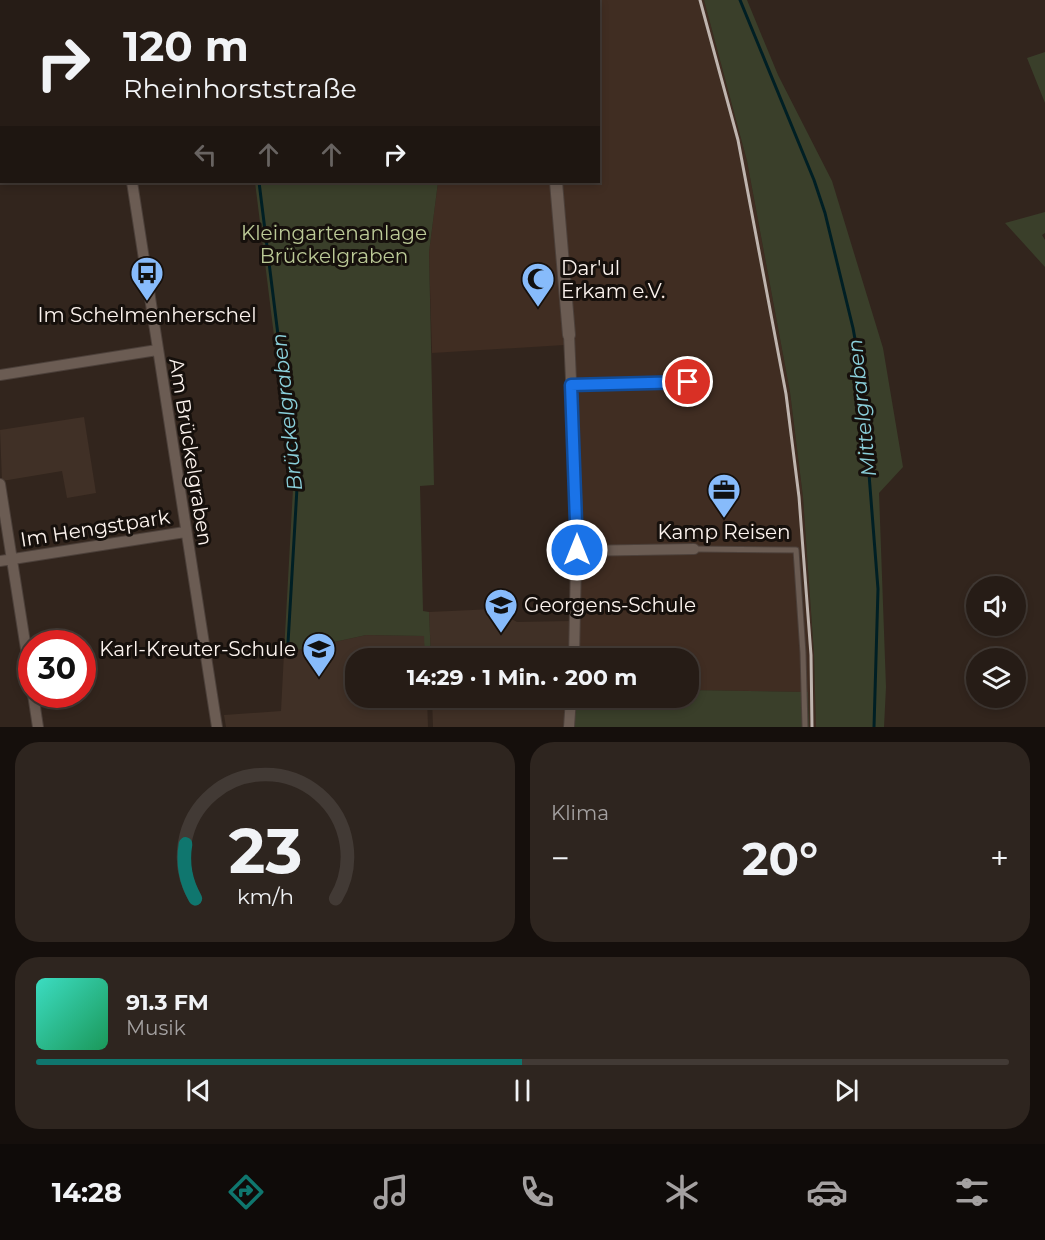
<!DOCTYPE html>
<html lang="de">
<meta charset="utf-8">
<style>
:root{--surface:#261c16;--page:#2e251f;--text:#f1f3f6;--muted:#a4a1a1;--line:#423a35;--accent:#0f766e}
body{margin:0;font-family:Montserrat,sans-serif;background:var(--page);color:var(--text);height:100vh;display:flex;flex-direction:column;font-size:22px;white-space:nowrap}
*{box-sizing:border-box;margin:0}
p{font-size:20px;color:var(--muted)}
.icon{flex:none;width:33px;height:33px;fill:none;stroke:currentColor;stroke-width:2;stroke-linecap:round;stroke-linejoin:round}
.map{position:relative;height:727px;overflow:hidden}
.drawer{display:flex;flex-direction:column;gap:15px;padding:15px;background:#150f0c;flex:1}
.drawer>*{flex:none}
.guide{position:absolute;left:0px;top:0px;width:600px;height:183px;box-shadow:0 3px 9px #0003,0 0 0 2px var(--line);background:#261c16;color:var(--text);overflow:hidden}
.tools{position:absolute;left:966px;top:576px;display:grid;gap:12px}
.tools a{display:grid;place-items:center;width:60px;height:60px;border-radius:50%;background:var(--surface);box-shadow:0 3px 9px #0003,0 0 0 2px var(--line);font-size:30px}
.speed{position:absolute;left:18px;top:630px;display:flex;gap:12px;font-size:30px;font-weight:700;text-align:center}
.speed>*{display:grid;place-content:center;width:78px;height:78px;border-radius:50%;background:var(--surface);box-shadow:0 3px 9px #0003,0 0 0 2px var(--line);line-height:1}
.speed .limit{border:9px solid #d22;background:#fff;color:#111}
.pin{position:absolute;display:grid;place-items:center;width:51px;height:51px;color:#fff;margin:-26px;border:3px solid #fff;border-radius:50%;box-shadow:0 2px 6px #0007}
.me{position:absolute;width:66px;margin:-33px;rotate:0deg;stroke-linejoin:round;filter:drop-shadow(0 0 4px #0008)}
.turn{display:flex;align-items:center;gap:21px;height:126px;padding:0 24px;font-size:27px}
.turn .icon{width:78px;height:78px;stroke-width:2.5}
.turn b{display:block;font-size:42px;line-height:51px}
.lanes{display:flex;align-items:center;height:57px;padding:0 24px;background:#0003;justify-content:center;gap:30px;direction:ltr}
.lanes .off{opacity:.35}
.big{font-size:45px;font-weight:700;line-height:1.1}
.drawer .widget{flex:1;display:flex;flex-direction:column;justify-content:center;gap:9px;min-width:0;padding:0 21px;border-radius:24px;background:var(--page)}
.drawer .dial{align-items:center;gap:0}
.dial svg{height:156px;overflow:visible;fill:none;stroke:var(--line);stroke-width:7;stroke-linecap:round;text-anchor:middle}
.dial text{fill:var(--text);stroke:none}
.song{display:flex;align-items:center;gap:18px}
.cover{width:72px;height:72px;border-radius:9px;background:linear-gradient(135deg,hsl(170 70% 55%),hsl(150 70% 35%))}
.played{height:6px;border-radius:3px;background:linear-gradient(90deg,var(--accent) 50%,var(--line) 50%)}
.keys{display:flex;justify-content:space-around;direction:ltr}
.heat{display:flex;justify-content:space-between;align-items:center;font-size:33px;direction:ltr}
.drawer .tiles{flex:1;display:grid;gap:15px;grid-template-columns:1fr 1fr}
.widget:last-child{grid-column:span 2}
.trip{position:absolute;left:345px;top:648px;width:354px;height:60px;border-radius:24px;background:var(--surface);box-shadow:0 3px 9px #0003,0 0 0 2px var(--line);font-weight:700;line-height:60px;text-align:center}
.dock{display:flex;height:96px;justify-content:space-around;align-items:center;background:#0f0b09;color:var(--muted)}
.dock .icon{width:42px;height:42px}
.dock .current{color:var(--accent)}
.dock b{font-size:27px;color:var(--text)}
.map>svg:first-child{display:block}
</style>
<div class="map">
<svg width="1045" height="727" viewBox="0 0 1045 727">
<rect width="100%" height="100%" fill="#32251d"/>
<!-- built -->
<path fill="#402d22" d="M463 0H704L747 161 790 392 803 497 814 654 816 727H809L808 692 689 690 688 658H569L572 550 564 345 432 353 429 252 438 182H598V2Z"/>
<!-- education -->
<path fill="#403026" d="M84 417 96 493 67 498 62 471 2 481 0 430Z
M494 609 517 622 572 621 569 658H431L429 612Z
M366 635 425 636V658H356V698H427L428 727H226L224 715 281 711 284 653Z
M432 698H566L564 727H433Z"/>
<!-- green -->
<path fill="#3a3f2a" d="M210 0H463L210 2Z
M704 0H747L778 75 832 181 883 348 903 467 879 493 886 687 884 727H816L814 654 803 497 790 392 747 161Z
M1045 52V103L1027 58Z
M255 182H438L429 252 434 485 420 486 423 611 429 612 431 658H425L424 636 366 635 284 653 293 489Z
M1045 212V233L1042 235 1045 240V267L1005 223Z
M689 690 808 692 809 727H564L566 698H688Z"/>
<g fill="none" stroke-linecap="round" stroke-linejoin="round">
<!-- stream -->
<path stroke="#001f24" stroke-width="3" d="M214 0V2
M740 0 814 180 825 213 853 328 861 372 878 589 874 727
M259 182 297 488 288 643"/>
<!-- service casing -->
<g stroke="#4c403a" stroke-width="7">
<path id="service" d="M694 549 796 550 803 653 805 727"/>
</g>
<!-- minor casing -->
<g stroke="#4c403a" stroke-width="12">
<path id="minor" d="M104 0V2
M46 2 47 0
M0 43 2 41
M132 182 217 727
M569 335 577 514 574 658
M0 375 157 350
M571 385 688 382
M0 484 32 687
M577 551 694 549
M0 561 185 532
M33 694 38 727
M569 727 571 698"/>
</g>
<!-- tertiary casing -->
<g stroke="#4c403a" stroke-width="14">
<path id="tertiary" d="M514 0V2
M556 182 569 335"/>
</g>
<!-- service -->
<use href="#service" stroke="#6b5c53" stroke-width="5"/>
<!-- minor -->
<use href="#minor" stroke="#6b5c53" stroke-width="10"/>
<!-- tertiary -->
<use href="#tertiary" stroke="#6b5c53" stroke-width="12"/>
<!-- rail -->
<path stroke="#bfb5af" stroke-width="3" d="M700 0 738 140 786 394 799 497 811 655 812 727"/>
</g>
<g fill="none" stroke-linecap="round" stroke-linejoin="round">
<!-- route casing -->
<g stroke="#114b97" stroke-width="15">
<path id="route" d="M577 550 571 385 688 382"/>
</g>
<!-- route -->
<use href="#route" stroke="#1a73e8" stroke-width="10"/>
</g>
<!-- icons -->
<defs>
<g id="bus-pin" transform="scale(1.725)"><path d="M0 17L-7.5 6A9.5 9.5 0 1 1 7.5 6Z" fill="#87bbfb" stroke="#16100c"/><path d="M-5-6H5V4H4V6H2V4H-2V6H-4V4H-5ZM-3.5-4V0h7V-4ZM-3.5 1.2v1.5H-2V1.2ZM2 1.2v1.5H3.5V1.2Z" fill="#111"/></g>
<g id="mosque-pin" transform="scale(1.725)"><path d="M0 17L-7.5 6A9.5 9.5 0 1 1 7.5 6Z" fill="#87bbfb" stroke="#16100c"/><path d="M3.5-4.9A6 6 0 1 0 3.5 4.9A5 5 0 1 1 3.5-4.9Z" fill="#111"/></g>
<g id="office-pin" transform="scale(1.725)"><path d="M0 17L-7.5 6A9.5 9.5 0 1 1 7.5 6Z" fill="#87bbfb" stroke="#16100c"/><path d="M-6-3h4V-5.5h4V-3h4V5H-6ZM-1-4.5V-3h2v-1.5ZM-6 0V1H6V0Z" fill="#111"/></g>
<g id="school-pin" transform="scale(1.725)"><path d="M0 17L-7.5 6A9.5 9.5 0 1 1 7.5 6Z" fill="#87bbfb" stroke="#16100c"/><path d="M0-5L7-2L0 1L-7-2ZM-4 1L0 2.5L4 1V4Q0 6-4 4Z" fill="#111"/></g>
</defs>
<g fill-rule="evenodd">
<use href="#bus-pin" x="147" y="273"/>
<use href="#mosque-pin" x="538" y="279"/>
<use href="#office-pin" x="724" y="490"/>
<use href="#school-pin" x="501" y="605"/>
<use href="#school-pin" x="319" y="649"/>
</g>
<g text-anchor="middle" stroke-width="6" stroke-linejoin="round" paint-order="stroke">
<!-- park labels -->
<g font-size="20" fill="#bbc996" stroke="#16100c">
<text x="334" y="240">Kleingartenanlage<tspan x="334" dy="23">Brückelgraben</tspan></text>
</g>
<!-- poi labels -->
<g font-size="20" fill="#fcf3ee" stroke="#16100c" text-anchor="start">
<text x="561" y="275">Dar'ul<tspan x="561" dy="23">Erkam e.V.</tspan></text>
<text x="147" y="322" text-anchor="middle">Im Schelmenherschel</text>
<text x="724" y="539" text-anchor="middle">Kamp Reisen</text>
<text x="524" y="612">Georgens-Schule</text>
<text x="296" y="656" text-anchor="end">Karl-Kreuter-Schule</text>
</g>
<!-- street labels -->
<g font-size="20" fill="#fcf3ee" stroke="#16100c">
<text transform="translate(191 452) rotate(81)" y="7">Am Brückelgraben</text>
<text transform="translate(95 528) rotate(-9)" y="7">Im Hengstpark</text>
</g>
<!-- water labels -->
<g font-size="21" font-style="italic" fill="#8acfda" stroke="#16100c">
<text transform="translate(862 408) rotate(-96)" y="7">Mittelgraben</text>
<text transform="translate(287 412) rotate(-96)" y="7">Brückelgraben</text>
</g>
</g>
</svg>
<div class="tools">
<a><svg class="icon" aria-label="sound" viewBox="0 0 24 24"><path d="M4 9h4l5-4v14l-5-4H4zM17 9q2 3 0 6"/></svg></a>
<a><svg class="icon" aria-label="layers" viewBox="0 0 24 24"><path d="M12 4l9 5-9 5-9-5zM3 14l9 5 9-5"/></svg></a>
</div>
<div class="speed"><div class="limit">30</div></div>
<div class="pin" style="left:688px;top:382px;background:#d93025"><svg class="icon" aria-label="arrive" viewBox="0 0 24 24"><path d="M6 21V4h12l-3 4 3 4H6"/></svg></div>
<svg class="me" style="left:577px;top:550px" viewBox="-20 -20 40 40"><circle r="17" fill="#1a73e8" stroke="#fff" stroke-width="3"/><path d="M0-11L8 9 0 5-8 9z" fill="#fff"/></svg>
<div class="trip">14:29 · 1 Min. · 200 m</div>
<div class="guide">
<div class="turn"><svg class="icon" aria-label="right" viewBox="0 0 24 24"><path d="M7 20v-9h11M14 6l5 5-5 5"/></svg><div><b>120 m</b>Rheinhorststraße</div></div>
<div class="lanes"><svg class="icon off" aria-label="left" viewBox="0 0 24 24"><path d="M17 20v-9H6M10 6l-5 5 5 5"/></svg><svg class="icon off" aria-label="ahead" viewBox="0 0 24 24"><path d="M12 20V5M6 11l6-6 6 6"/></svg><svg class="icon off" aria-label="ahead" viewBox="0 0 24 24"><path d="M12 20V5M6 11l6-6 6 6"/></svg><svg class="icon" aria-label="right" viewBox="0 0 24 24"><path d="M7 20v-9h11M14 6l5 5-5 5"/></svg></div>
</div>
</div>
<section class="drawer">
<div class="tiles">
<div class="widget dial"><svg viewBox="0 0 100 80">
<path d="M14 69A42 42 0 1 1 86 69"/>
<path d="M14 69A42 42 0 0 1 9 41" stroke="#0f766e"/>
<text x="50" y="56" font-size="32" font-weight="700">23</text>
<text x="50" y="72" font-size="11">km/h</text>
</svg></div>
<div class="widget"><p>Klima</p>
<div class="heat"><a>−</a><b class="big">20°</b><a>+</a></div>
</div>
<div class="widget">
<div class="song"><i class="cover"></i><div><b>91.3 FM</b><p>Musik</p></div></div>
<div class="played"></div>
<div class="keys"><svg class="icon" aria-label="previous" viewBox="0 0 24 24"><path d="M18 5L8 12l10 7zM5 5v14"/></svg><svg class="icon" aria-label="pause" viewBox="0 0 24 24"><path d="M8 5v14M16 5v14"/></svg><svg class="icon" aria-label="next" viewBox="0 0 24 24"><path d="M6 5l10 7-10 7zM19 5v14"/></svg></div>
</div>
</div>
</section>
<nav class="dock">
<b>14:28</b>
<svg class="icon current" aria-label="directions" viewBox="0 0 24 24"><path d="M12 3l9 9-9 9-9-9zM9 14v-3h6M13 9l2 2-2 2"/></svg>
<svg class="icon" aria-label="music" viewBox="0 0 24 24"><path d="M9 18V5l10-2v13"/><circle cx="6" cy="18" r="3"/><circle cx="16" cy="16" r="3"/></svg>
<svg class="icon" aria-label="phone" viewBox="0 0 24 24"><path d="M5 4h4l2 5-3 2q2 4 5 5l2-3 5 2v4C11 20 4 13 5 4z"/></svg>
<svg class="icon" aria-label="climate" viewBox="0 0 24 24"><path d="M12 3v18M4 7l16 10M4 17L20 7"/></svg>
<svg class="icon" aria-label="car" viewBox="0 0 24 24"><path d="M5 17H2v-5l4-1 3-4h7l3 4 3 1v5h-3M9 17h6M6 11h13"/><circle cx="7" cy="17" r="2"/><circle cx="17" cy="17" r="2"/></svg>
<svg class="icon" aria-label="filters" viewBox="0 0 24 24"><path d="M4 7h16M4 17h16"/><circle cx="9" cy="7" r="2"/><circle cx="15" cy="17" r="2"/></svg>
</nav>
